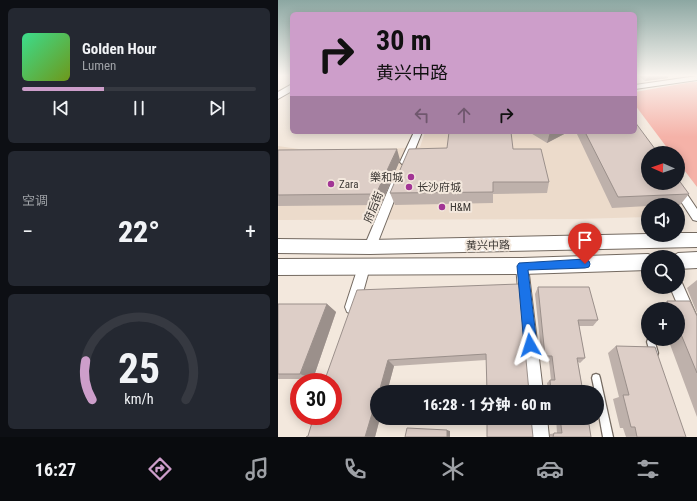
<!DOCTYPE html>
<html lang="zh">
<meta charset="utf-8">
<style>
:root{--surface:#171b24;--page:#242831;--text:#f1f3f6;--muted:#9ea1a6;--line:#363941;--accent:#cd9eca}
body{margin:0;font-family:"Roboto Condensed","Noto Sans SC",sans-serif;background:var(--page);color:var(--text);height:100vh;display:flex;flex-direction:column;font-size:15px;white-space:nowrap}
*{box-sizing:border-box;margin:0}
p{font-size:13px;color:var(--muted)}
.icon{flex:none;width:22px;height:22px;fill:none;stroke:currentColor;stroke-width:2;stroke-linecap:round;stroke-linejoin:round}
.map{position:relative;flex:1;overflow:hidden}
.panel{display:flex;flex-direction:column;gap:8px;padding:8px;background:#0d0f14;width:278px}
.panel>*{flex:none}
.banner{position:absolute;left:12px;top:12px;width:347px;height:122px;border-radius:6px;box-shadow:0 2px 10px #0003;background:#cd9eca;color:#111;overflow:hidden}
.needle{width:26px;rotate:272deg}
.buttons{position:absolute;left:363px;top:146px;display:grid;gap:8px}
.buttons a{display:grid;place-items:center;width:44px;height:44px;border-radius:50%;background:var(--surface);box-shadow:0 2px 10px #0003;font-size:20px}
.speed{position:absolute;left:12px;top:373px;display:flex;gap:8px;font-size:20px;font-weight:700;text-align:center}
.speed>*{display:grid;place-content:center;width:52px;height:52px;border-radius:50%;background:var(--surface);box-shadow:0 2px 10px #0003;line-height:1}
.speed .limit{border:6px solid #d22;background:#fff;color:#111}
.pin{position:absolute;display:grid;place-items:center;width:34px;height:34px;color:#fff;margin:-41px -17px;border-radius:50% 50% 50% 0;rotate:-45deg;box-shadow:0 0 4px #0007}
.pin .icon{rotate:45deg}
.me{position:absolute;width:44px;margin:-22px;rotate:354deg;stroke-linejoin:round;filter:drop-shadow(0 0 3px #0008)}
.turn{display:flex;align-items:center;gap:14px;height:84px;padding:0 20px;font-size:18px}
.turn .icon{width:52px;height:52px;stroke-width:2.5}
.turn b{display:block;font-size:28px;line-height:34px}
.lanes{display:flex;align-items:center;height:38px;padding:0 20px;background:#0003;justify-content:center;gap:20px;direction:ltr}
.lanes .off{opacity:.35}
.big{font-size:30px;font-weight:800;line-height:1.1}
.panel .card{flex:1;display:flex;flex-direction:column;justify-content:center;gap:6px;min-width:0;padding:0 14px;border-radius:6px;background:var(--page)}
.panel .dial{align-items:center;gap:0}
.dial svg{height:104px;overflow:visible;fill:none;stroke:var(--line);stroke-width:7;stroke-linecap:round;text-anchor:middle}
.dial text{fill:var(--text);stroke:none}
.song{display:flex;align-items:center;gap:12px}
.cover{width:48px;height:48px;border-radius:6px;background:linear-gradient(135deg,hsl(150 70% 55%),hsl(80 70% 35%))}
.played{height:4px;border-radius:2px;background:linear-gradient(90deg,var(--accent) 35%,var(--line) 35%)}
.keys{display:flex;justify-content:space-around;direction:ltr}
.heat{display:flex;justify-content:space-between;align-items:center;font-size:22px;direction:ltr}
.trip{position:absolute;left:92px;top:385px;width:234px;height:40px;border-radius:20px;background:var(--surface);box-shadow:0 2px 10px #0003;font-weight:800;line-height:40px;text-align:center}
.tabs{display:flex;height:64px;justify-content:space-around;align-items:center;background:#090b0e;color:var(--muted)}
.tabs .icon{width:28px;height:28px}
.tabs .selected{color:var(--accent)}
.tabs b{font-size:18px;color:var(--text)}
main{display:flex;flex:1;min-height:0}
.map>svg:first-child{display:block}
</style>
<main>
<section class="panel">
<div class="card">
<div class="song"><i class="cover"></i><div><b>Golden Hour</b><p>Lumen</p></div></div>
<div class="played"></div>
<div class="keys"><svg class="icon" aria-label="previous" viewBox="0 0 24 24"><path d="M18 5L8 12l10 7zM5 5v14"/></svg><svg class="icon" aria-label="pause" viewBox="0 0 24 24"><path d="M8 5v14M16 5v14"/></svg><svg class="icon" aria-label="next" viewBox="0 0 24 24"><path d="M6 5l10 7-10 7zM19 5v14"/></svg></div>
</div>
<div class="card"><p>空调</p>
<div class="heat"><a>−</a><b class="big">22°</b><a>+</a></div>
</div>
<div class="card dial"><svg viewBox="0 0 100 80">
<path d="M14 69A42 42 0 1 1 86 69"/>
<path d="M14 69A42 42 0 0 1 9 39" stroke="#cd9eca"/>
<text x="50" y="56" font-size="32" font-weight="700">25</text>
<text x="50" y="72" font-size="11">km/h</text>
</svg></div>
</section>
<div class="map">
<svg width="419" height="437" viewBox="0 0 419 437">
<rect width="100%" height="100%" fill="#f3e8dd"/>
<!-- built -->
<path fill="#ecdbcb" d="M147 132H350L370 183V217L301 219 0 220V146L48 153 142 147Z"/>
<!-- green -->
<path fill="#f5b2a8" d="M414 82H419V187L400 162V153H393L357 105V92Z"/>
<g fill="none" stroke-linecap="round" stroke-linejoin="round">
<!-- lane casing -->
<g stroke="#746a61" stroke-width="2.5">
<path id="lane" d="M370 339H376L380 353 379 356 376 357 373 356 369 342Z
M318 374 321 375 322 378 335 437H325L319 404V392H317L314 378 315 375Z"/>
</g>
<!-- street casing -->
<g stroke="#746a61" stroke-width="2">
<path id="street" d="M419 76V80L357 89V85Z
M136 132H144L132 162 127 165 124 164 122 162Z
M118 180 123 183 98 247 96 251 92 252 88 251 86 247 113 183Z
M400 181 419 209V221L415 220 391 183H400Z
M244 260 248 262 250 266 265 392H249L238 266 240 262Z
M86 261 90 263 92 267 81 307 79 312 74 314 69 312 67 307 80 267 82 263Z
M400 281 404 283 419 317V341L414 339 392 287H400Z
M251 418H269L271 437H253Z"/>
</g>
<!-- secondary casing -->
<g stroke="#746a61" stroke-width="2">
<path id="secondary" d="M14 84V91L0 99V92Z
M400 233H419V247L92 254 0 253V239L92 240 370 234 400 235Z
M419 252V268L400 269V257H393L400 253Z
M370 254 377 257H370V270L244 274 0 275V259L244 258Z"/>
</g>
<!-- lane -->
<use href="#lane" fill="#fff" fill-rule="evenodd"/>
<!-- street -->
<use href="#street" fill="#fff" fill-rule="evenodd"/>
<!-- secondary -->
<use href="#secondary" fill="#fff" fill-rule="evenodd"/>
</g>
<!-- wall -->
<path fill="#beb1ab" d="M361 76H390V78L367 81Z
M251 132H290L269 143Z
M298 132H357L411 194 402 205H370V206L334 208Z
M235 149 271 182 269 193 215 194V203L117 205 112 193Z
M0 150 122 160 103 205 0 206Z
M419 280V313L409 288Z
M241 284 208 360 116 366 109 392H99V418H102L97 437 30 436 55 382Z
M260 287 320 320 315 326H301L307 358 302 363 300 362 305 392H270L269 383 272 380H273L271 361 264 360 257 294Z
M389 301 419 316V417L390 339H400V309H379Z
M0 304H49L58 312 35 379H0Z
M338 346 408 437H348L345 428H342L335 399 341 397 330 353Z
M278 418H310L313 437H272V434L279 433Z"/>
<!-- shaded-wall -->
<path fill="#9b908b" d="M370 76H390V78L367 81Z
M272 132H290L269 143Z
M119 149 122 160 103 205 98 194Z
M49 304 58 312 35 379 22 374Z
M110 360 116 366 109 392H101Z
M99 397V418H102L97 437H87Z
M169 430 172 431V437H169Z"/>
<!-- building -->
<path fill="#ddcec7" stroke="#9b908b" d="M357 122 380 153H370V183H400V179L411 194 340 197 307 132H357Z
M171 132H233L235 149H263L271 182H215V192L112 193 131 149 169 148Z
M119 149 98 194 0 195V150Z
M241 284 251 392H209L208 354 110 360 101 392H99V397L87 437H28L30 436 36 416H55V382H46L79 290Z
M260 287H311L320 320H300L307 358H299L305 392H273L272 380H277L274 356H267Z
M389 301H412L419 316V373L400 327V309H393Z
M0 304H49L22 374H0Z
M338 346 377 347 408 437H359L357 427H353L345 395H351Z
M209 418H253L255 437H209Z
M282 418H310L313 437H275L276 433H284Z
M129 428 169 430V437H127Z"/>
<!-- sky -->
<linearGradient id="sky" x2="0" y2="1"><stop stop-color="#8ca7a2"/><stop offset="0.55" stop-color="#faf5f0"/><stop offset="1" stop-color="#faf5f0" stop-opacity="0"/></linearGradient>
<rect width="419" height="137" fill="url(#sky)"/>
<!-- route -->
<path fill="#1a73e8" stroke="#114b97" d="M307 259 311 261 312 264 311 267 307 268 250 270 259 345 257 349 252 351 248 349 246 345 239 266 241 263Z"/>
<!-- markers -->
<g fill="#a23595" stroke="#f3e8dd" stroke-width="1.5">
<circle cx="133" cy="177" r="4"/>
<circle cx="53" cy="184" r="4"/>
<circle cx="131" cy="187" r="4"/>
<circle cx="164" cy="207" r="4"/>
</g>
<g text-anchor="middle" stroke-width="4" stroke-linejoin="round" paint-order="stroke">
<!-- poi labels -->
<g font-size="11" fill="#3b3733" stroke="#f3e8dd" text-anchor="start">
<text x="125" y="181" text-anchor="end">樂和城</text>
<text x="61" y="188">Zara</text>
<text x="139" y="191">长沙府城</text>
<text x="172" y="211">H&amp;M</text>
</g>
<!-- street labels -->
<g font-size="11" fill="#3b3733" stroke="#f3e8dd">
<text transform="translate(95 207) rotate(-68)" y="4">府后街</text>
<text transform="translate(210 245) rotate(-1)" y="4">黄兴中路</text>
</g>
</g>
</svg>
<div class="buttons">
<a><svg class="needle" viewBox="-14 -14 28 28"><path d="M0-13l5 13h-10z" fill="#e53935"/><path d="M0 13l5-13h-10z" fill="#9ea1a6"/></svg></a>
<a><svg class="icon" aria-label="sound" viewBox="0 0 24 24"><path d="M4 9h4l5-4v14l-5-4H4zM17 9q2 3 0 6"/></svg></a>
<a><svg class="icon" aria-label="search" viewBox="0 0 24 24"><circle cx="10" cy="10" r="6"/><path d="M15 15l6 6"/></svg></a>
<a>+</a>
</div>
<div class="speed"><div class="limit">30</div></div>
<div class="pin" style="left:307px;top:264px;background:#d93025"><svg class="icon" aria-label="arrive" viewBox="0 0 24 24"><path d="M6 21V4h12l-3 4 3 4H6"/></svg></div>
<svg class="me" style="left:252px;top:345px" viewBox="-20 -20 40 40"><path d="M0-17L14 15 0 8-14 15z" fill="#1a73e8" stroke="#fff" stroke-width="4"/></svg>
<div class="trip">16:28 · 1 分钟 · 60 m</div>
<div class="banner">
<div class="turn"><svg class="icon" aria-label="right" viewBox="0 0 24 24"><path d="M7 20v-9h11M14 6l5 5-5 5"/></svg><div><b>30 m</b>黄兴中路</div></div>
<div class="lanes"><svg class="icon off" aria-label="left" viewBox="0 0 24 24"><path d="M17 20v-9H6M10 6l-5 5 5 5"/></svg><svg class="icon off" aria-label="ahead" viewBox="0 0 24 24"><path d="M12 20V5M6 11l6-6 6 6"/></svg><svg class="icon" aria-label="right" viewBox="0 0 24 24"><path d="M7 20v-9h11M14 6l5 5-5 5"/></svg></div>
</div>
</div>
</main>
<nav class="tabs">
<b>16:27</b>
<svg class="icon selected" aria-label="directions" viewBox="0 0 24 24"><path d="M12 3l9 9-9 9-9-9zM9 14v-3h6M13 9l2 2-2 2"/></svg>
<svg class="icon" aria-label="music" viewBox="0 0 24 24"><path d="M9 18V5l10-2v13"/><circle cx="6" cy="18" r="3"/><circle cx="16" cy="16" r="3"/></svg>
<svg class="icon" aria-label="phone" viewBox="0 0 24 24"><path d="M5 4h4l2 5-3 2q2 4 5 5l2-3 5 2v4C11 20 4 13 5 4z"/></svg>
<svg class="icon" aria-label="climate" viewBox="0 0 24 24"><path d="M12 3v18M4 7l16 10M4 17L20 7"/></svg>
<svg class="icon" aria-label="car" viewBox="0 0 24 24"><path d="M5 17H2v-5l4-1 3-4h7l3 4 3 1v5h-3M9 17h6M6 11h13"/><circle cx="7" cy="17" r="2"/><circle cx="17" cy="17" r="2"/></svg>
<svg class="icon" aria-label="filters" viewBox="0 0 24 24"><path d="M4 7h16M4 17h16"/><circle cx="9" cy="7" r="2"/><circle cx="15" cy="17" r="2"/></svg>
</nav>
